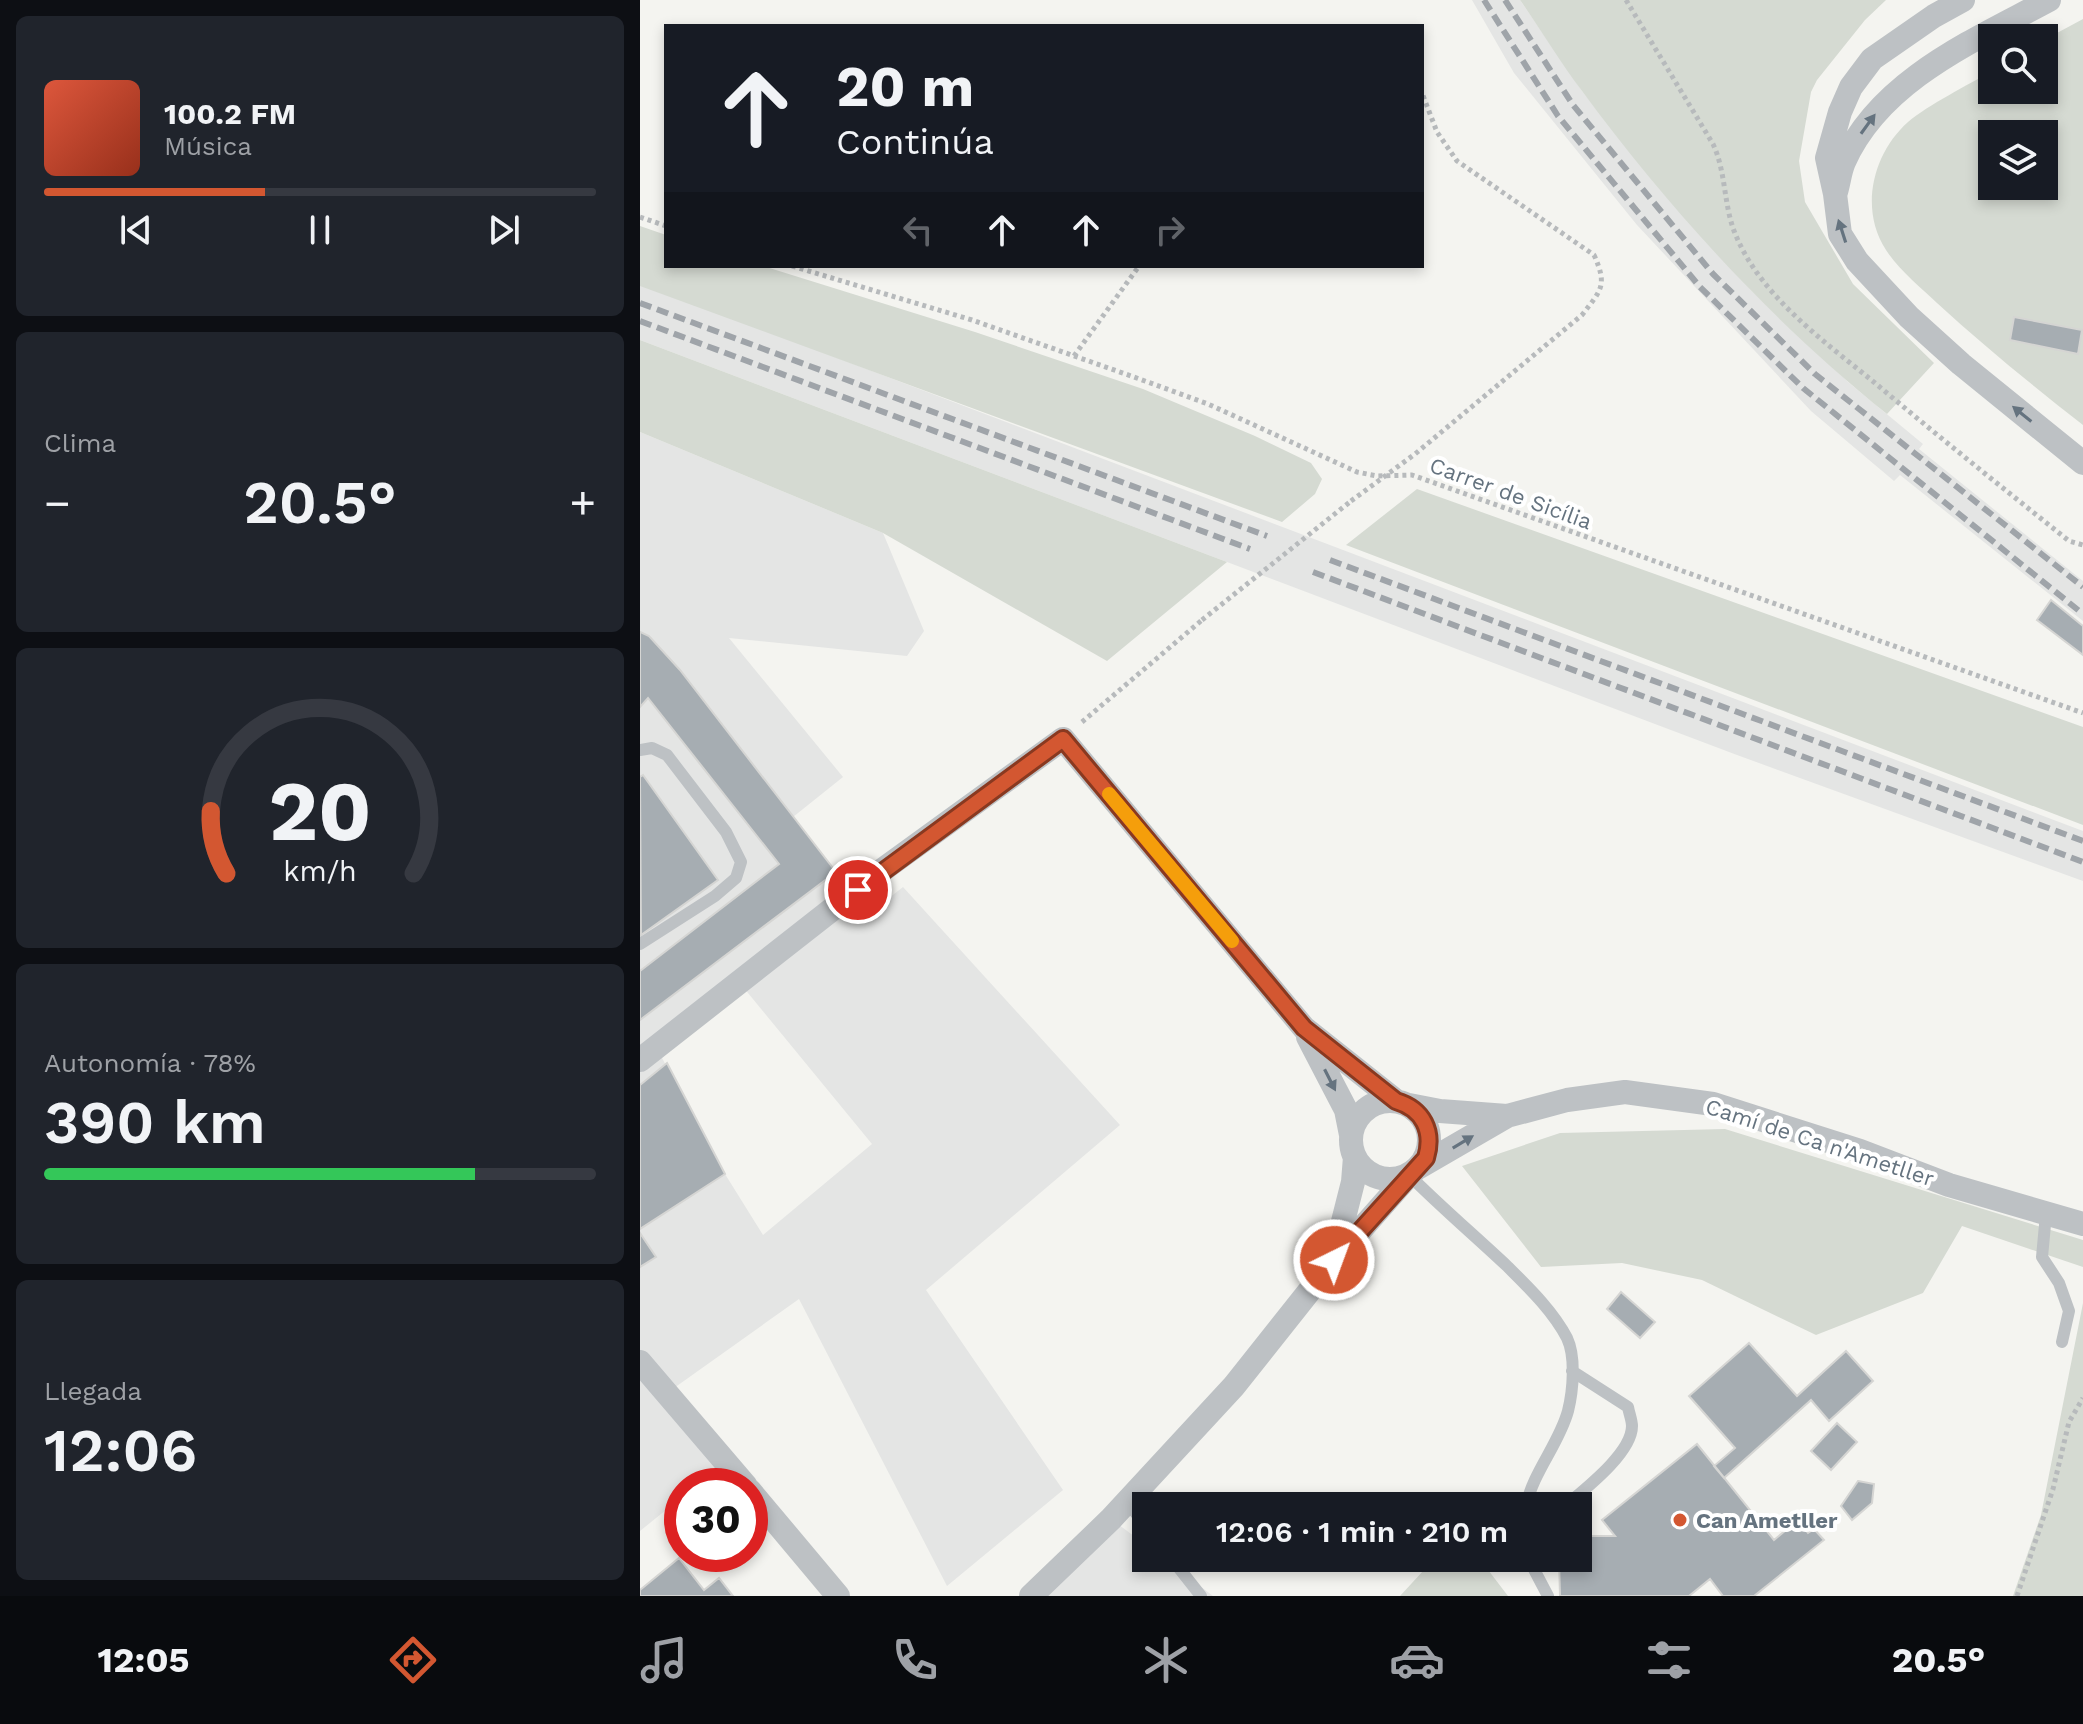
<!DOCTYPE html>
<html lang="es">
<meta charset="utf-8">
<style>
:root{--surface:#171b24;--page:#20242c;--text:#f1f3f6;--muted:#9ea1a6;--line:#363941;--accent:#d35731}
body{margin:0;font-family:"Work Sans",sans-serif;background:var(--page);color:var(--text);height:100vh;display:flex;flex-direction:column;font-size:30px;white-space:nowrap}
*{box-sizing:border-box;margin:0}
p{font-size:26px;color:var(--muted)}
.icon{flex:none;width:44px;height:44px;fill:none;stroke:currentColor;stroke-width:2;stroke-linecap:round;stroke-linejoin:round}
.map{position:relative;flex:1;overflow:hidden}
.panel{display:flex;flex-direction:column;gap:16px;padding:16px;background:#0d0f14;width:640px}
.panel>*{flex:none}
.hud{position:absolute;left:24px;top:24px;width:760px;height:244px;border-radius:0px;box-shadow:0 4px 12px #0003;background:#171b24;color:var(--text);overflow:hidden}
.tools{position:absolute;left:1338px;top:24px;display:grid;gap:16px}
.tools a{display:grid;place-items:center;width:80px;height:80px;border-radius:0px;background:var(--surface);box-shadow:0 4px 12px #0003;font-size:40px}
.speed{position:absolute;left:24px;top:1468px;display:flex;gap:16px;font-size:40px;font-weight:700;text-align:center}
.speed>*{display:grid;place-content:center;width:104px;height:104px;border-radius:50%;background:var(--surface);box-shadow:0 4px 12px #0003;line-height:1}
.speed .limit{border:12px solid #d22;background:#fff;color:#111}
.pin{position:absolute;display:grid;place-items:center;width:68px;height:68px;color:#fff;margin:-34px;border:4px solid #fff;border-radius:50%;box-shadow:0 2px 8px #0007}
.me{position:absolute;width:88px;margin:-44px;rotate:42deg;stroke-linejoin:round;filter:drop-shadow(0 0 6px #0008)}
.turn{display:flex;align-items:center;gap:28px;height:168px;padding:0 40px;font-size:36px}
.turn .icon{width:104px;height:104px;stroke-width:2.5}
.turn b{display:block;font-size:56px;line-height:68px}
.lanes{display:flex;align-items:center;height:76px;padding:0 40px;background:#0003;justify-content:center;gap:40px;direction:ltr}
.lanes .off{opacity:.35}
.big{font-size:60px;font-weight:600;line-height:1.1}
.panel .card{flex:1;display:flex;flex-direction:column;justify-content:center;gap:12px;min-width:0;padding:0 28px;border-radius:12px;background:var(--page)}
.panel .dial{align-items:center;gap:0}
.dial svg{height:208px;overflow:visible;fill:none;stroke:var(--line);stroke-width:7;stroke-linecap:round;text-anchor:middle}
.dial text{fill:var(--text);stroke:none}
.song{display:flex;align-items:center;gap:24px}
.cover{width:96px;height:96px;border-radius:12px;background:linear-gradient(135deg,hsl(10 70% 55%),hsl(10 70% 35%))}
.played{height:8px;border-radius:4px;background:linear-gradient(90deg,var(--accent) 40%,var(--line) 40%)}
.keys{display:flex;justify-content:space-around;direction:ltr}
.heat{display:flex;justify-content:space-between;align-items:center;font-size:44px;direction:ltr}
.charge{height:12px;border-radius:6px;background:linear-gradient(90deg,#34c759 78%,var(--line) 0)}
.trip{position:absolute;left:492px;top:1492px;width:460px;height:80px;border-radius:0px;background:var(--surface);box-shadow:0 4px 12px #0003;font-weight:600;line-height:80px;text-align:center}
.tab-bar{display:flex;height:128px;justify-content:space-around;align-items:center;background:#090b0e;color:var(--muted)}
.tab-bar .icon{width:56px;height:56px}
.tab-bar .active{color:var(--accent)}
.tab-bar b{font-size:36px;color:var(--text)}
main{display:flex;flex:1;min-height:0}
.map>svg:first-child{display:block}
</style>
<main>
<section class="panel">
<div class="card">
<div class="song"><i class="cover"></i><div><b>100.2 FM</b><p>Música</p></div></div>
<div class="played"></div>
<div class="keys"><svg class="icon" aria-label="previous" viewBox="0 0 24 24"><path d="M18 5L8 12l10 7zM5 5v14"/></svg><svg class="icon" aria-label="pause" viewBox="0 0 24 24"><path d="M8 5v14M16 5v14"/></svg><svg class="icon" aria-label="next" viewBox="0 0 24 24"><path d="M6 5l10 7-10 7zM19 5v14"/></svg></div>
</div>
<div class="card"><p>Clima</p>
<div class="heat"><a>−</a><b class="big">20.5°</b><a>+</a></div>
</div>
<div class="card dial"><svg viewBox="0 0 100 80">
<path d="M14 69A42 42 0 1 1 86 69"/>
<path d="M14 69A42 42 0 0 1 8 45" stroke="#d35731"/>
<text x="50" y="56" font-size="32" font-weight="700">20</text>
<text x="50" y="72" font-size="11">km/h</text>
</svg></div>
<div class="card"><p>Autonomía · 78%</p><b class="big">390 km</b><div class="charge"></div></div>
<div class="card"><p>Llegada</p><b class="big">12:06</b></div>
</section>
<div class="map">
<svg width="1443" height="1596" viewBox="0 0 1443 1596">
<rect width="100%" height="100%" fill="#f4f4f0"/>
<!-- built -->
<path fill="#e4e5e4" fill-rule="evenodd" d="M832 0H880L942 91 1020 189 1112 291 1208 382 1283 444 1279 449 1443 581V621L1260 475 1254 481 1171 411 997 225 874 73Z
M0 283 1443 831V881L1097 755 0 340Z
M0 432 243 533 284 631 267 656 89 638 203 777 153 817 230 913 263 887 480 1125 286 1290 423 1490 307 1586 159 1299 27 1393 86 1462 56 1486H42V1497L0 1531ZM99 982 232 1144 123 1235 85 1174 16 1047Z
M471 1519 506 1545V1558H523L573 1596H391Z"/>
<!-- green -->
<path fill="#d5dad2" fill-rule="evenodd" d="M880 0H1246L1225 20 1177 80 1171 92 1159 161 1165 202 1213 284 1294 363 1247 414C1132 322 1029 209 942 91 920 62 901 30 880 0Z
M1443 19V425C1393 386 1344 346 1297 303 1280 287 1259 270 1246 250 1219 209 1233 153 1268 122 1288 105 1328 85 1352 71V90H1404V40ZM1352 134H1404V186H1352Z
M0 226 26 235V266H123L335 332 503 389 615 436 671 463 682 479 675 494 642 522 0 286Z
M0 340 587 562 467 661 243 533 0 432Z
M777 489 1443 727V825L706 545Z
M1085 1129 1443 1240V1267L1322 1226 1283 1293 1176 1335 1062 1280 982 1263 901 1267 822 1166 920 1133Z
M1443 1303V1596H1373L1401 1515Z
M795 1558H839L868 1596H760Z"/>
<!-- building -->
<path fill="#a6adb2" stroke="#d5d5d3" stroke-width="2" d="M1374 317 1442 330 1438 354 1370 340Z
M1411 600 1443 626V655L1397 620Z
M0 632 9 636 40 670 196 872 0 1020V971L139 864 8 698 0 707Z
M3 775 78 880 1 935 0 777Z
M27 1063 85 1174 0 1229V1085Z
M0 1233 16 1257 0 1267Z
M981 1292 1015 1322 1000 1338 967 1309Z
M1109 1343 1157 1396 1206 1351 1233 1381 1189 1421 1171 1400 1084 1478 1074 1466 1095 1448 1049 1396Z
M1197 1423 1217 1442 1191 1470 1171 1451Z
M1057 1444 1134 1540 1158 1520 1168 1533 1174 1529 1184 1540 1114 1596H1083L1070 1579 1049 1596H920L919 1558H938V1536H975L962 1520Z
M1218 1481 1234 1484 1232 1503 1212 1520 1201 1506Z
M39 1558 64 1590 79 1578 93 1596H0V1590Z"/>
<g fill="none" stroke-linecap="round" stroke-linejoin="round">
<!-- path -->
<path stroke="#b7babc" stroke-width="5" stroke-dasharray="4 4" stroke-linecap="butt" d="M986 0 1073 144C1087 174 1083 208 1097 238 1123 298 1185 342 1235 383 1299 437 1364 489 1429 541L1443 545
M0 217 26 226
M152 266 332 320 494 377 568 404 717 472 737 476 772 475 1443 713
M434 356 499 266
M711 501 775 454 942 315C961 290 968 286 954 255L817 161 797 132 782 93
M442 722 562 620
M1377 1596 1413 1489 1429 1422 1443 1398"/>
<!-- service -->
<path stroke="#bdc1c4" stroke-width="12" d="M0 750 12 748 27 755 86 832 101 862 96 878 75 896 0 944
M769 1175C801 1207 835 1236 868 1267 889 1288 913 1311 927 1338 936 1357 933 1391 928 1411 919 1444 893 1472 886 1506
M1406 1214 1402 1257 1419 1283 1429 1311 1422 1342
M487 1502 506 1526
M925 1506C945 1489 992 1453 992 1426 992 1420 989 1413 988 1407L932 1371
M531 1558 561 1596
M888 1558 908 1596"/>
<!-- minor -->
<path stroke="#bdc1c4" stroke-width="24" d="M1323 0 1294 16 1232 59 1211 87 1200 112 1187 158 1195 194 1200 234 1217 261 1269 317 1321 364 1443 463
M1196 192C1199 182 1200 171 1204 162 1240 80 1335 40 1409 0
M668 1037 706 1110 711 1135
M0 1060 241 871 423 739 664 1028 756 1101
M711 1140a39 39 0 1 1 78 0a39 39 0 1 1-78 0Z
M769 1105 800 1111 867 1116
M779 1167 867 1116 927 1100 985 1092 1073 1104 1220 1151 1309 1185 1443 1224
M694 1257 713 1182 715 1157
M0 1362 106 1486
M110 1491 198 1596
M391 1596 471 1519 594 1386 694 1260 769 1175"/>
<!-- rail -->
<path stroke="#9fa4a9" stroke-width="6" stroke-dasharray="12 6" stroke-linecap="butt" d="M844 0 918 116 1060 287 1163 388 1443 614
M865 0 933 105 1073 274 1175 374 1443 587
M0 303 627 536
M0 321 610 549
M690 560 1443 841
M673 572 1443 862"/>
<!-- path-bridge -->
<path stroke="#b7babc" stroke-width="5" stroke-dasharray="4 4" stroke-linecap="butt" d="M562 620 711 501"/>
</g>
<!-- one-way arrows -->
<defs><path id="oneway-solid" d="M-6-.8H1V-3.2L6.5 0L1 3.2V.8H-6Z" transform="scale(2)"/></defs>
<g fill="#65737f">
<use href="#oneway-solid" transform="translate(1228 124) rotate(-54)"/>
<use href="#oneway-solid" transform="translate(1202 231) rotate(-108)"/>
<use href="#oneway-solid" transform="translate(1382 414) rotate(-141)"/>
<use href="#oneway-solid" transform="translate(690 1080) rotate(63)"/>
<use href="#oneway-solid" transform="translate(823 1142) rotate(-31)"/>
</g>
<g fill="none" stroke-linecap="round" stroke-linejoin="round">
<!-- route casing -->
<g stroke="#893920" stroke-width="20">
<path id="route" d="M218 890 423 739 664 1028 756 1101C783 1109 794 1131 786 1158L694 1260"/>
</g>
<!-- route -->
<use href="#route" stroke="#d35731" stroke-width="14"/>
<!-- slow -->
<path stroke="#f59e0b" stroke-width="14" d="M469 794 592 941"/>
</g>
<!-- markers -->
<circle fill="#d35731" stroke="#fff" stroke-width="3" cx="1040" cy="1520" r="8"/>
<g text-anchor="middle" stroke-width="8" stroke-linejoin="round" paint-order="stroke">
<!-- street labels -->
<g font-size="22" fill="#65737f" stroke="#fff">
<text transform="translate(871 493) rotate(20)" y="8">Carrer de Sicília</text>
<text transform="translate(1180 1142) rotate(18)" y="8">Camí de Ca n'Ametller</text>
</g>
<!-- poi labels -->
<g font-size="22" font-weight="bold" fill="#65737f" stroke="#fff" text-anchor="start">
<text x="1056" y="1528">Can Ametller</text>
</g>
</g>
</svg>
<div class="tools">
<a><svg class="icon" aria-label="search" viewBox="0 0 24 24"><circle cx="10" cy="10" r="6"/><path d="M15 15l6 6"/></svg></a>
<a><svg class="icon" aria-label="layers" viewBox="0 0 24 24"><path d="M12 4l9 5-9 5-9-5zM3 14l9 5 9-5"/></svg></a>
</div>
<div class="speed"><div class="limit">30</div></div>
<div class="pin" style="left:218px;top:890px;background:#d93025"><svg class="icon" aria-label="arrive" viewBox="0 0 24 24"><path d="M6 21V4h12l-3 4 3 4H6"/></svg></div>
<svg class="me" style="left:694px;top:1260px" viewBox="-20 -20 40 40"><circle r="17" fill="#d35731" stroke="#fff" stroke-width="3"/><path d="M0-11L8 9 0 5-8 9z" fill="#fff"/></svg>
<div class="trip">12:06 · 1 min · 210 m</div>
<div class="hud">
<div class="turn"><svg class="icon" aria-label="ahead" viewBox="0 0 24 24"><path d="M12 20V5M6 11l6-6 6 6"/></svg><div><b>20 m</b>Continúa</div></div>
<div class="lanes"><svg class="icon off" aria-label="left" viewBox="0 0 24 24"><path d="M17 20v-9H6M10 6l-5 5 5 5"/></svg><svg class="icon" aria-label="ahead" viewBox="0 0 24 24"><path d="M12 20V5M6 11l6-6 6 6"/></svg><svg class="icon" aria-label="ahead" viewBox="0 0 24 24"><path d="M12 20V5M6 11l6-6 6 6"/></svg><svg class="icon off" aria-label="right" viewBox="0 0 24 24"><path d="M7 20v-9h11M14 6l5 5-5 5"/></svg></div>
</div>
</div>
</main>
<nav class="tab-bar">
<b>12:05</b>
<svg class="icon active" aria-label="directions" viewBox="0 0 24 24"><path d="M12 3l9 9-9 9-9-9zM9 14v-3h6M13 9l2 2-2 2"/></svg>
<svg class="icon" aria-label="music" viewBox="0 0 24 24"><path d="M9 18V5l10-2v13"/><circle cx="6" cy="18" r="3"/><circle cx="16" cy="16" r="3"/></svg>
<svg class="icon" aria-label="phone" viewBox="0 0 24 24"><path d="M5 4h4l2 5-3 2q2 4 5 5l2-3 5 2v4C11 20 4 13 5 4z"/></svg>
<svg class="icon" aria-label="climate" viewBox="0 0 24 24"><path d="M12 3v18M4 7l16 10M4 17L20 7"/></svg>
<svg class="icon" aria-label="car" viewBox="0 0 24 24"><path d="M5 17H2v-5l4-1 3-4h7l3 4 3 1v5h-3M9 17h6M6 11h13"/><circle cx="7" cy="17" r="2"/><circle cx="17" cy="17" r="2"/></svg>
<svg class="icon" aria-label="filters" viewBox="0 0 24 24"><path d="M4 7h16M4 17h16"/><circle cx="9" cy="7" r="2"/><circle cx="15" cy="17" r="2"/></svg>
<b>20.5°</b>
</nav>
